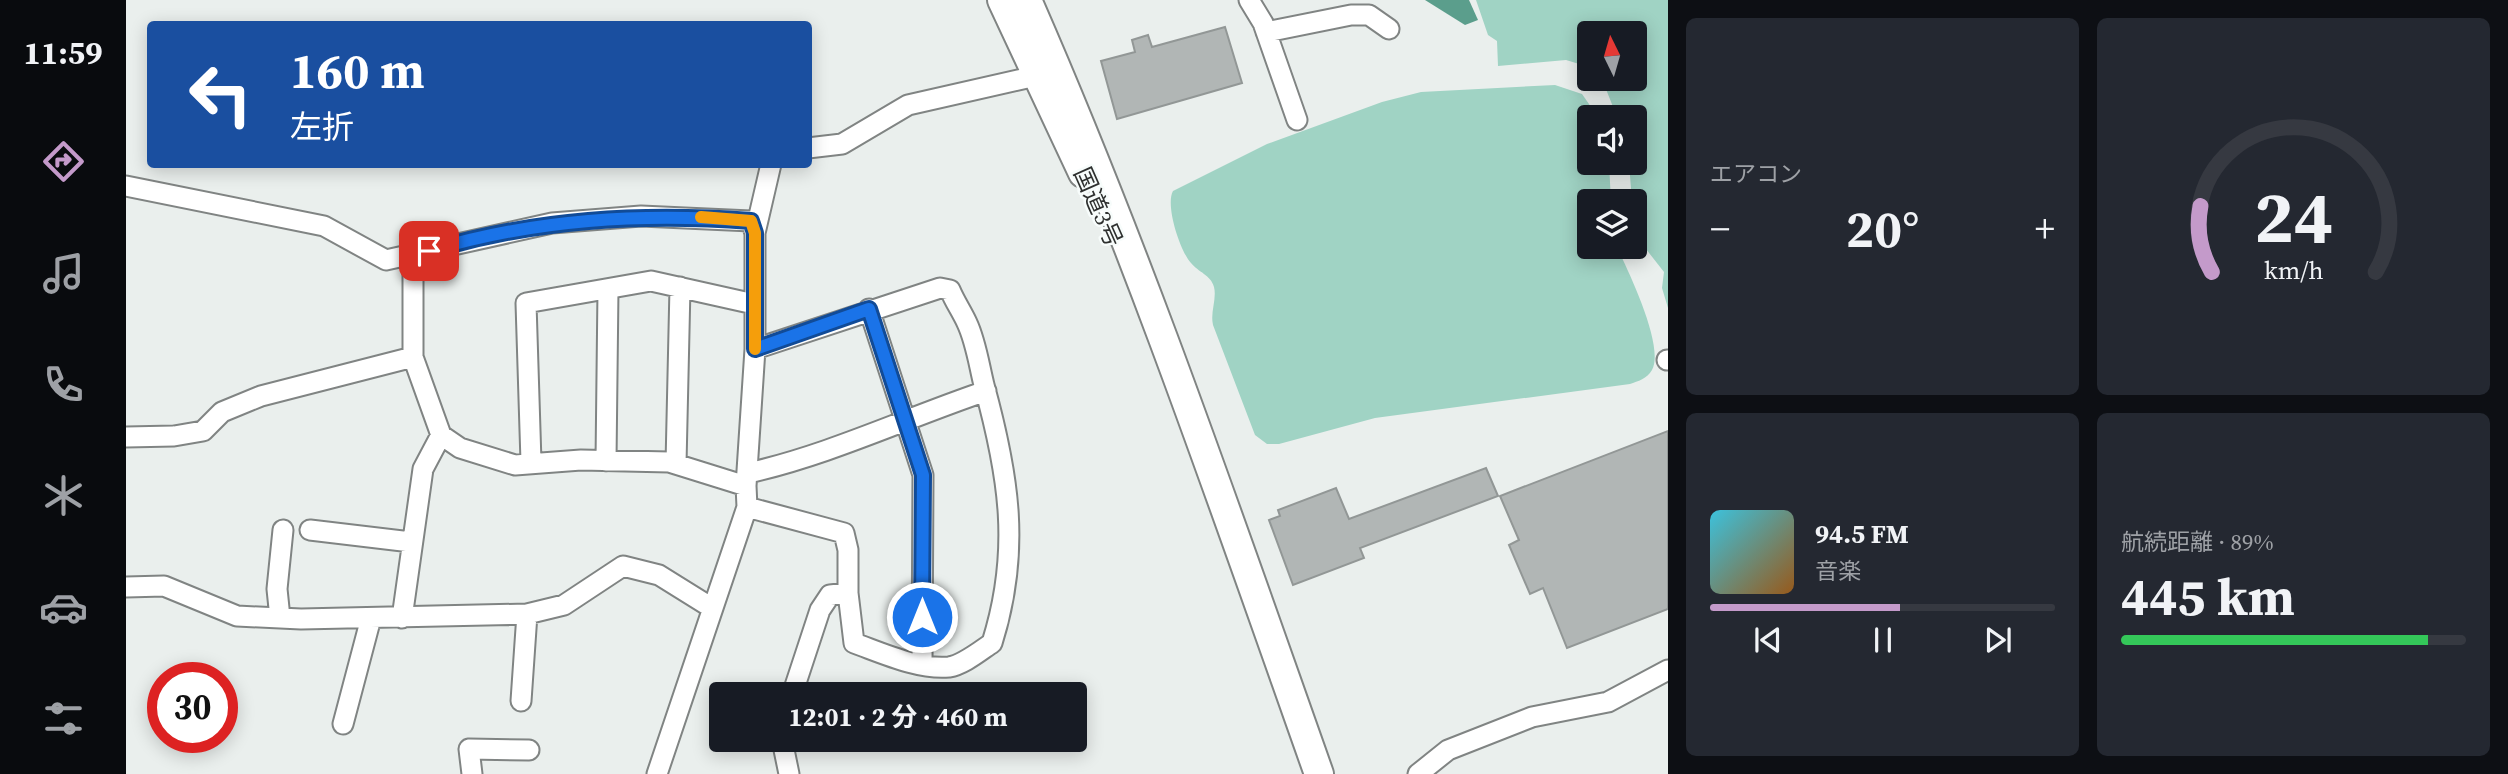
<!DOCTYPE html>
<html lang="ja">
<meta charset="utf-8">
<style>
:root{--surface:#171b24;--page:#242831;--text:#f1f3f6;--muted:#9ea1a6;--line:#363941;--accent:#c49aca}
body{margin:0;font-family:"Source Serif 4","Noto Sans JP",serif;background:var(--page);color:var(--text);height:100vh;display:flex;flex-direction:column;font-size:26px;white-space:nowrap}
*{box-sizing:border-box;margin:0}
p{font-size:23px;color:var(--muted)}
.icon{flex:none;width:38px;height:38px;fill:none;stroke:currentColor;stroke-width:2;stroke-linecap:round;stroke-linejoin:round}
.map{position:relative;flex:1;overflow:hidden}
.sheet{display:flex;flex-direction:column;gap:18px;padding:18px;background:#0d0f14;width:840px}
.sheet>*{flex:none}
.guide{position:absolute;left:21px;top:21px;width:665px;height:147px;border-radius:7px;box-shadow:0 4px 18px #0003;background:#1a4fa0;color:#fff;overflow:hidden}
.needle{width:46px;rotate:355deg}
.tools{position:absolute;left:1451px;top:21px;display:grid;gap:14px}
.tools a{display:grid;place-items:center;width:70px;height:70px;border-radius:7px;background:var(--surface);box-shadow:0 4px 18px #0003;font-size:35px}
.speed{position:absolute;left:21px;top:662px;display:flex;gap:14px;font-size:35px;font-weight:700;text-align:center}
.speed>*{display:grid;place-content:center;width:91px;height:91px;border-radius:50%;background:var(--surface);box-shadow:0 4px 18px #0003;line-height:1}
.speed .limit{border:10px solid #d22;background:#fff;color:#111}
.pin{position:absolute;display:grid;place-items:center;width:60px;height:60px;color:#fff;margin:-30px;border-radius:14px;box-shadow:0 4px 10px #0006}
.me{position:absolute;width:77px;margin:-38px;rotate:0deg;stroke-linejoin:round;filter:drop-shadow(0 0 5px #0008)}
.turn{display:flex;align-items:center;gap:24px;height:147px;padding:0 28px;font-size:32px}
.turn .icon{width:91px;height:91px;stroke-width:2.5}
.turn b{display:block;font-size:49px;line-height:60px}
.big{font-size:52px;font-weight:700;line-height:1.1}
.sheet .widget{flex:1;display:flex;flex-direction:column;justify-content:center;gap:10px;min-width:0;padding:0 24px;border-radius:10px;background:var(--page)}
.sheet .dial{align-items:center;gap:0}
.dial svg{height:182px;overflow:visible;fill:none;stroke:var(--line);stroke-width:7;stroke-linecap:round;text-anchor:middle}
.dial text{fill:var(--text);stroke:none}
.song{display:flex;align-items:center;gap:21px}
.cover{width:84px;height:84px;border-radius:10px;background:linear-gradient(135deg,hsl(190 70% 55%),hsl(30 70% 35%))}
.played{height:7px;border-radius:4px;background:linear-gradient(90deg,var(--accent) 55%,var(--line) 55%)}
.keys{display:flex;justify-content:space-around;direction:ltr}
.heat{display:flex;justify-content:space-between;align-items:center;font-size:38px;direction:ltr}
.charge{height:10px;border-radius:5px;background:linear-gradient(90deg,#34c759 89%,var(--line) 0)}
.sheet .tiles{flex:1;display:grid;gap:18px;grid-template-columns:repeat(2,1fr)}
.trip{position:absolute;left:583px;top:682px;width:378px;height:70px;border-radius:7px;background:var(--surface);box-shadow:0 4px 18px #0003;font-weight:700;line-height:70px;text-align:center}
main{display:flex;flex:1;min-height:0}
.tab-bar{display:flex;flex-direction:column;width:126px;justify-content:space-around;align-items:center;background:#090b0e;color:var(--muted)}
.tab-bar .icon{width:49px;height:49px}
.tab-bar .on{color:var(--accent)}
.tab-bar b{font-size:32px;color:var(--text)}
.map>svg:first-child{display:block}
</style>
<main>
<nav class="tab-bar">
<b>11:59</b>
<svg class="icon on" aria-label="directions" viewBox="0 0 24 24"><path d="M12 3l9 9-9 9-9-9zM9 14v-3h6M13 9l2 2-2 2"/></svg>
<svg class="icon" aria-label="music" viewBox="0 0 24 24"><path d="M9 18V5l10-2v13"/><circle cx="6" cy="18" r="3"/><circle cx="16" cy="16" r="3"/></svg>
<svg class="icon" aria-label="phone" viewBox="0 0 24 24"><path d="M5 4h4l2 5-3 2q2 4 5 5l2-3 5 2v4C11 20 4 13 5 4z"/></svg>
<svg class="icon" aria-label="climate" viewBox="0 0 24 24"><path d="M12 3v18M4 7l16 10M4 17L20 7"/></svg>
<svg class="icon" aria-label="car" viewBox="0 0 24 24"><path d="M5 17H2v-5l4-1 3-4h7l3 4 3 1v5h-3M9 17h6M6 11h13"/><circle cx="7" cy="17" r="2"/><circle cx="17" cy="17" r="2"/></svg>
<svg class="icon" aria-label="filters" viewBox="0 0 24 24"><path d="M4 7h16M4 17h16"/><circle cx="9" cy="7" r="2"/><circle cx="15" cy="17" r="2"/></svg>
</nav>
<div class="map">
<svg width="1542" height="774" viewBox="0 0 1542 774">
<rect width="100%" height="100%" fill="#eaefed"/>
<!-- green -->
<path fill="#a0d3c4" d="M1350 0H1542V308L1536 288 1538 272 1509 235 1508 201H1506L1503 163H1508V117H1491L1476 79H1508V33H1463V67L1440 60 1372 66 1371 41 1362 35Z
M1429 85 1456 94 1472 117H1463V163H1483L1485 201H1463V247H1491C1502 271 1539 346 1526 370 1521 379 1512 381 1504 384L1249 418 1153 444H1141L1129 435 1087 325C1084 312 1091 299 1088 287 1085 275 1072 272 1065 263 1054 251 1039 205 1047 191L1141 144 1256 102 1295 92Z"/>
<!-- water -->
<path fill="#5b9e8c" d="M1299 0H1343L1352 20 1339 25Z"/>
<!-- building -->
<path fill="#b1b6b5" stroke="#929796" stroke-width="2" d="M1099 27 1116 83 991 119 975 61 1009 52 1006 40 1022 35 1026 47Z
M1542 431V609L1441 648 1417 588 1404 594 1383 545 1393 540 1374 496Z
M1360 468 1372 496 1234 548 1238 558 1167 585 1143 520 1154 516 1152 510 1210 488 1223 519Z"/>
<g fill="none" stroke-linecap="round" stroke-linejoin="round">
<!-- minor casing -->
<g stroke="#808483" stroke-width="23">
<path id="minor" d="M1123 0 1137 23 1171 120
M1140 32 1225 15H1243L1263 29
M682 148 716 144 782 105 910 76
M0 186 198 226 260 260 426 223 515 216 625 221 629 233
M287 256V357L315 435 334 448 389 465 455 460 543 462 620 486
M743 309 797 475 796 665
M629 349 814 288 824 290C829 302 836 312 841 323 850 342 853 365 858 385 883 476 895 551 866 643 854 651 837 665 823 667 793 670 756 653 728 643L722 593 704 595 694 610 666 695
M1541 360H1542
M0 437 48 436 77 431 96 412 135 396 287 357
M480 461 482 289
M405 462 400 303 525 281 628 304
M550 464 554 287
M622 473C703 455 780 418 860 391
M621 507 718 533 722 550V593
M184 530 285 542
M0 587 38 586 111 616 175 619 401 614 438 605 497 566 533 575 586 608
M154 618 151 589 157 530
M276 618 297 469 315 435
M395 701 401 614
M217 724 245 618
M656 740 663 774
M346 774 343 749 403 750
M531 774 621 507 620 486 629 349V233L645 164
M1292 774 1322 750 1406 717 1482 702 1542 670"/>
</g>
<!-- highway casing -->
<g stroke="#808483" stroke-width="32">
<path id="highway" d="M876 0 957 173
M901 0C1012 253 1101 514 1193 774"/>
</g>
<!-- minor -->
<use href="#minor" stroke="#fff" stroke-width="19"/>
<!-- highway -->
<use href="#highway" stroke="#fff" stroke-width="28"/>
</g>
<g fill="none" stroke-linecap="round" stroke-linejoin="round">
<!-- route casing -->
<g stroke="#114b97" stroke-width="18">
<path id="route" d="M303 251C409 219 515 213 625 221L629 233V349L743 309 797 475 796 617"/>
</g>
<!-- route -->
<use href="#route" stroke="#1a73e8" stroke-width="12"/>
<!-- slow -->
<path stroke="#f59e0b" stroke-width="12" d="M575 217 625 221 629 233V349"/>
</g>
<g text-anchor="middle" stroke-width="5" stroke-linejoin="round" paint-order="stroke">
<!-- street labels -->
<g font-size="24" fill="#2e302f" stroke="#f7fcfb">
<text transform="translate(972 207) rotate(66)" y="8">国道3号</text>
</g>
</g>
</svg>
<div class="tools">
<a><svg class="needle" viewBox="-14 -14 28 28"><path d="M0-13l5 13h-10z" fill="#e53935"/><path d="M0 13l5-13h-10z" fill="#9ea1a6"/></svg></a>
<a><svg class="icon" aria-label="sound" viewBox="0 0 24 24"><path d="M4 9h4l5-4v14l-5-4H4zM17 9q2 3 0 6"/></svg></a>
<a><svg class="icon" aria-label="layers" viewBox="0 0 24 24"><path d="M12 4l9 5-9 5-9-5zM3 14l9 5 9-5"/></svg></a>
</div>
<div class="speed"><div class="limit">30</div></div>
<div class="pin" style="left:303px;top:251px;background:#d93025"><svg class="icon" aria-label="arrive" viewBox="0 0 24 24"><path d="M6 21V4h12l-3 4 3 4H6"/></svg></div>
<svg class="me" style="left:796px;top:617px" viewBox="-20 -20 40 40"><circle r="17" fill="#1a73e8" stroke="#fff" stroke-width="3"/><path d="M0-11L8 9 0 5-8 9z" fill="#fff"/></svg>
<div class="trip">12:01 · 2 分 · 460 m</div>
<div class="guide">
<div class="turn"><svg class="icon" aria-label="left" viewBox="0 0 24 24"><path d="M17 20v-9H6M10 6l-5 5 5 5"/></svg><div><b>160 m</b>左折</div></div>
</div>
</div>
<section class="sheet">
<div class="tiles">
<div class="widget"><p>エアコン</p>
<div class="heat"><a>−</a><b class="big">20°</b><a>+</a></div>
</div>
<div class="widget dial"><svg viewBox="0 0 100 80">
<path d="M14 69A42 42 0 1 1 86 69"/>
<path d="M14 69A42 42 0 0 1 9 40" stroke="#c49aca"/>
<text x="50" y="56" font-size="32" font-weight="700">24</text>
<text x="50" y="72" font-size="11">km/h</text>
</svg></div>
<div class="widget">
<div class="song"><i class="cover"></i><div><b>94.5 FM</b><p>音楽</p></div></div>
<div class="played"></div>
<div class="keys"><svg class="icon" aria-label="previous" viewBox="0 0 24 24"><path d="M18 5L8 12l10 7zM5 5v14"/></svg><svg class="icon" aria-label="pause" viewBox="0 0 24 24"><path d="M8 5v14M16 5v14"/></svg><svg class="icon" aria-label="next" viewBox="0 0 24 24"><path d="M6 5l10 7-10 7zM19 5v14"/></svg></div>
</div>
<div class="widget"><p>航続距離 · 89%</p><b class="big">445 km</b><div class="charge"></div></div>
</div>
</section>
</main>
